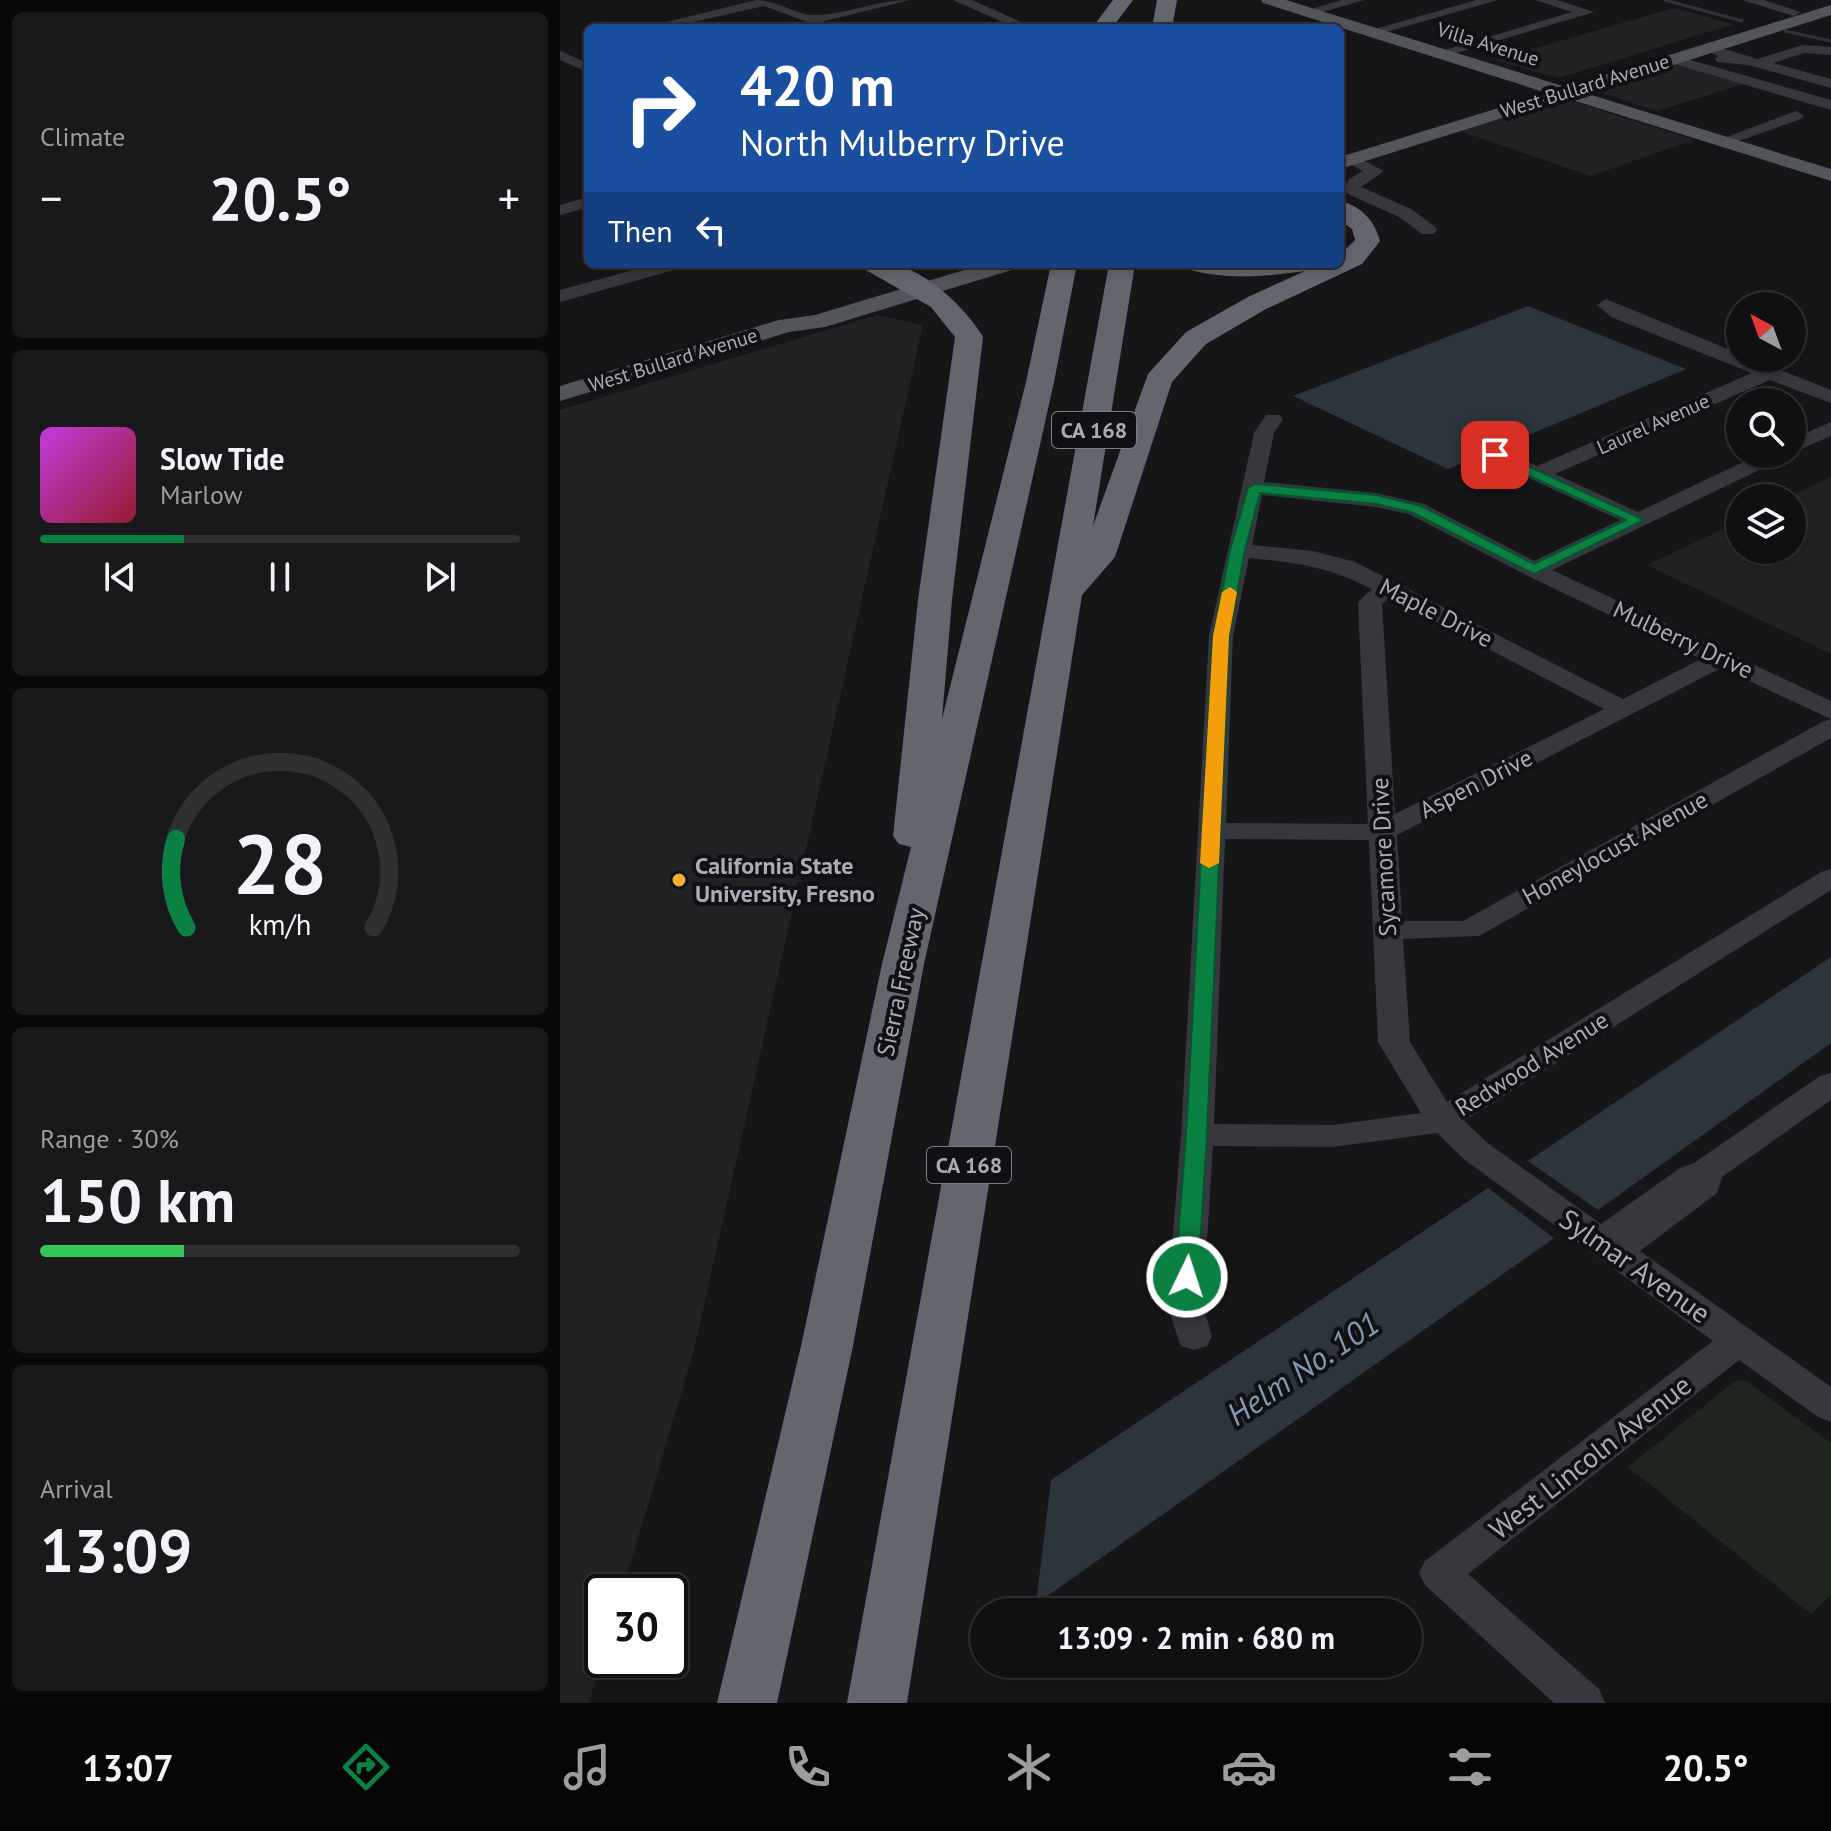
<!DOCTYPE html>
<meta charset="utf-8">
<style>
:root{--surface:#101012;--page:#19191b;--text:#f1f3f6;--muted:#9c9d9f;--line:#303032;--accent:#0b8043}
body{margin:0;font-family:"PT Sans",sans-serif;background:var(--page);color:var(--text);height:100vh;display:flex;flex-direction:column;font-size:30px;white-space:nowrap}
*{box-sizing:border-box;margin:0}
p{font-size:26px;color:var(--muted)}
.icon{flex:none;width:44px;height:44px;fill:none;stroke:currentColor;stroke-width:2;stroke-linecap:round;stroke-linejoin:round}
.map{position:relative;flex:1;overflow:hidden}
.panel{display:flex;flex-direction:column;gap:12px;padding:12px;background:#09090a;width:560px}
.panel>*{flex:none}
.guide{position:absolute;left:24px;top:24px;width:760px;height:244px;border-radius:12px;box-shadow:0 4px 12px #0003,0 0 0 2px var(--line);background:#1a4fa0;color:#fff;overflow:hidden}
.needle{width:52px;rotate:319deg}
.controls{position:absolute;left:1166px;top:292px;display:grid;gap:16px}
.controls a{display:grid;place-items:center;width:80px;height:80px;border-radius:50%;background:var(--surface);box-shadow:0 4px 12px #0003,0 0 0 2px var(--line);font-size:40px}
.speed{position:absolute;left:24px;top:1574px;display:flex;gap:16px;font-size:40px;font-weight:700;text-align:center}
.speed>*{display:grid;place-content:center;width:104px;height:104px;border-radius:50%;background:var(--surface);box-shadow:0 4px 12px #0003,0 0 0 2px var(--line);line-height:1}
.speed .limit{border:4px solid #111;border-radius:12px;background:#fff;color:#111}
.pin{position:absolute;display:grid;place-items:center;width:68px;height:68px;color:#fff;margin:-34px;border-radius:16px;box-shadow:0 4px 12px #0006}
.me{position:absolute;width:88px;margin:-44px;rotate:4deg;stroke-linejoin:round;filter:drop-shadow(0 0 6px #0008)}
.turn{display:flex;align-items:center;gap:28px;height:168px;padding:0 24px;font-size:36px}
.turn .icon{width:104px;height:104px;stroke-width:2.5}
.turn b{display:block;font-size:56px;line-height:68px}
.then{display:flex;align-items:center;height:76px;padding:0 24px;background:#0003;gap:16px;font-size:30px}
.big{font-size:60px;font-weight:600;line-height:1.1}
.panel .tile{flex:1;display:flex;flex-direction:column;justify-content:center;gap:12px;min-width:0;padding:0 28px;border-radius:12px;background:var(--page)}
.panel .dial{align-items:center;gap:0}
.dial svg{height:208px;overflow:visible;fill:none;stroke:var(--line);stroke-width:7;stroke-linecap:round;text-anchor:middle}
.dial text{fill:var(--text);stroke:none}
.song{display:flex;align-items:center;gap:24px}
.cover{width:96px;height:96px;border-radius:12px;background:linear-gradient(135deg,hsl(290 70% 55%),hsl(350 70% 35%))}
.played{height:8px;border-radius:4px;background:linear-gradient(90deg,var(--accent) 30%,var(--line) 30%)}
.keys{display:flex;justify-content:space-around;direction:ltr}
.heat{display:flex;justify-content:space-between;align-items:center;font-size:44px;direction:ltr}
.charge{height:12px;border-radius:6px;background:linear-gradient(90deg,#34c759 30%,var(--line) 0)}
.trip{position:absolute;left:410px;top:1598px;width:452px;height:80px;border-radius:40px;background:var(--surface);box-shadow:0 4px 12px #0003,0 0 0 2px var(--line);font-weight:600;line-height:80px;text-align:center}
.tab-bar{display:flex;height:128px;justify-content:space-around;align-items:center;background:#060607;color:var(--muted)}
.tab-bar .icon{width:56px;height:56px}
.tab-bar .active{color:var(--accent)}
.tab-bar b{font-size:36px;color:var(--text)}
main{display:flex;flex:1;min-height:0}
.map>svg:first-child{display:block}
</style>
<main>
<section class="panel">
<div class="tile"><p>Climate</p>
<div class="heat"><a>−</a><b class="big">20.5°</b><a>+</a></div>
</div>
<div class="tile">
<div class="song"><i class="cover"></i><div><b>Slow Tide</b><p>Marlow</p></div></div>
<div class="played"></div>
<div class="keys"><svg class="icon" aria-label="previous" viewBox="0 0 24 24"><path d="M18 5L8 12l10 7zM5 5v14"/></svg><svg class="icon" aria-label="pause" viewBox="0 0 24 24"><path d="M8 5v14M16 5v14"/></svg><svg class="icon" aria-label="next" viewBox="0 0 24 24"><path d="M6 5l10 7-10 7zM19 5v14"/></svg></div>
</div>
<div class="tile dial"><svg viewBox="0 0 100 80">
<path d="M14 69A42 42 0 1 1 86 69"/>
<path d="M14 69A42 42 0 0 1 10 35" stroke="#0b8043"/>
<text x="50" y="56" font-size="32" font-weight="700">28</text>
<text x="50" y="72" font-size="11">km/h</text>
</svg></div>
<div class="tile"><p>Range · 30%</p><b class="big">150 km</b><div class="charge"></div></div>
<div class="tile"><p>Arrival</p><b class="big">13:09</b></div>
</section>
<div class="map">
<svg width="1271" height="1703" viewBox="0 0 1271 1703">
<rect width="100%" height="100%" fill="#161618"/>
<!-- built -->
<path fill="#222225" d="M1114 8 1174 24 999 78 935 60Z
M1129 60 1196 80 1097 111 1037 91V89Z
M1002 100H1009L1134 140 1030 176 901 131Z
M317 315 363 325 134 1350 62 1592H42V1659L29 1703H0V410Z
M1271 477V654L1087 565 1180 521V550H1232V498H1227Z"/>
<!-- green -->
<path fill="#1e261f" d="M1185 1380 1271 1443V1595L1251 1614 1068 1467 1175 1381Z"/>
<!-- water -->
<path fill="#2c353c" d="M968 306 1126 369 888 469 733 396Z
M1271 957V1043L1038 1210 968 1161Z
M928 1188 994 1238 476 1604 491 1480Z"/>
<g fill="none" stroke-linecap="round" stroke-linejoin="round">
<!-- stream -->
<path stroke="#2c353c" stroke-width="3" d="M1105 0 1182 21
M1225 31 1271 41"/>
<!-- minor -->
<path fill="#37383d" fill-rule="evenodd" d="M196 0C218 0 238 16 256 15 288 14 317 0 350 0L253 24 204 6 107 28H82Z
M393 0H412L468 25 456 28Z
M781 0H804L749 16 742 12Z
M916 0H938L812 36 805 32Z
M975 0H997L1034 12 887 56 882 57 875 53 1012 12Z
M1182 0H1204L1241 12 1234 16Z
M1149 44 1197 59 1243 45 1271 47V55L1244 53 1213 63 1271 79V88L1188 65 1157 62 1155 59 1158 56 1142 48Z
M0 51 28 63V72L0 60Z
M1113 55 1271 100V110L1108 62 1106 59Z
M1236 111 1244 116 1241 119 1170 144 1164 146 1156 141Z
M791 154 824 171 801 187 851 209 874 226 877 230 874 234H862L839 217 788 194 784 188 789 179 803 171 785 162V156Z
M28 197V207L0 215V205Z
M95 264H124L121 268 0 302V290Z
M1046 299 1180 354V358H1190L1271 390V403L1210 380 995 474 1078 512 1200 454H1228L1224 458 992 570 1271 701V719L1161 668 837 835 842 921H903L1262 722 1271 719V738L919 936 843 939 850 1042 887 1102 1261 872 1271 869V890L904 1121 929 1144 1041 1224 1120 1168 1134 1163 1260 1076 1271 1073V1100L1162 1177 1157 1193 1080 1251 1271 1387V1422L1258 1417 1179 1360 908 1574 1039 1689 1045 1703H994L865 1585 859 1573 865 1561 1153 1341 905 1160 877 1133 773 1147 653 1146 643 1306 652 1336 647 1346 634 1350 621 1346 607 1306 621 1135 649 636 694 433 706 415H720L723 419 714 433 704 482 816 493 864 504 974 561 1060 520 928 459 924 455 928 451H942L977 466 1192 373 1051 317 1037 305ZM702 495 816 507 849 514 966 575 1141 659 1063 699 795 562 753 551 692 545ZM689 558C739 563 767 566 812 589L798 602 808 824 666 823 673 636ZM830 598 1044 709 835 814 822 604ZM665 839 809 840 818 1042 861 1113 773 1125 654 1124Z
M1271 422V436L1232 453V439Z"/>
<!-- major -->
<path fill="#53555c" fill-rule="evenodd" d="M701 0H726L1006 87 1271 5V15L1025 93 1271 169V181L1006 98 780 169V157L987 93 703 3Z
M424 264H458L455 269 265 327 229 332 0 401V386L219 320 255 315Z"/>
<!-- highway -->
<path fill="#63666e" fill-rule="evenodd" d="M553 0H573L552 28H532Z
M597 0H617L612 28H592Z
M780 201C801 206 815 221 820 241L802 264 706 309 646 344 612 382 555 557 522 595 347 1703H287L549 264H575L533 526 588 374 626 332 688 297 745 271C703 277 667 280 626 269L622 264H757L755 267 780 264V255L795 240 792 229 780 220Z
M300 264C310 264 322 262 332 264 366 270 406 308 423 337L392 600 382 719 466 382 491 264H517L494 382 364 964 293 1346 217 1703H157L241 1346 322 964 351 847 339 844 333 836 358 600 395 337 371 307 304 269Z"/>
</g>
<!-- route -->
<path fill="#0b8043" stroke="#07532c" stroke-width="2" d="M935 451 1084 520 974 574 851 512 816 504 700 493 685 550 669 636 647 1135 638 1277 635 1283 627 1286 618 1283 615 1277 626 1135 653 636 670 550 688 488 695 484 816 495 861 506 974 564 1066 520 930 458 928 455Z"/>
<!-- slow -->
<path fill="#f59e0b" d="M670 587 677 592 669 636 659 863 649 868 640 863 653 636 662 592Z"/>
<!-- markers -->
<circle fill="#f2b134" stroke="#111113" stroke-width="3" cx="119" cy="880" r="8"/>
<g text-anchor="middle" stroke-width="8" stroke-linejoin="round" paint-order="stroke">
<!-- far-street labels -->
<g font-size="20" fill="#a8adb8" stroke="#111113">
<text transform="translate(928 44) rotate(17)" y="7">Villa Avenue</text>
<text transform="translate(1025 86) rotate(-17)" y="7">West Bullard Avenue</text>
<text transform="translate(113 360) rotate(-17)" y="7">West Bullard Avenue</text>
<text transform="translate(1093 424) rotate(-24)" y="7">Laurel Avenue</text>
</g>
<!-- shield labels -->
<g fill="#111113" stroke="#7b7e86" stroke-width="2">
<rect x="492" y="412" width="84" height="36" rx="6"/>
<rect x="367" y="1147" width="84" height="36" rx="6"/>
</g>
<g font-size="22" font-weight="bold" fill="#a8adb8">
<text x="534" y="438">CA 168</text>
<text x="409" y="1173">CA 168</text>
</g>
<!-- street labels -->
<g font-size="24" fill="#a8adb8" stroke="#111113">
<text transform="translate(876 613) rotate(27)" y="8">Maple Drive</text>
<text transform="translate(1123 640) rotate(25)" y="8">Mulberry Drive</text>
<text transform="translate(916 784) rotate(-27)" y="8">Aspen Drive</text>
<text transform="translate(1055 848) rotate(-29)" y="8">Honeylocust Avenue</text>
<text transform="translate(824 857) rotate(-93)" y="8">Sycamore Drive</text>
<text transform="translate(341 982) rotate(-78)" y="8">Sierra Freeway</text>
<text transform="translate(972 1064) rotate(-32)" y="8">Redwood Avenue</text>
</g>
<!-- poi labels -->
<g font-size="24" font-weight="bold" fill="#a8adb8" stroke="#111113" text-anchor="start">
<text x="135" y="874">California State<tspan x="135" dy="28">University, Fresno</tspan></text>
</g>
<!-- near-street labels -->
<g font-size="28" fill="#a8adb8" stroke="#111113">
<text transform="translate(1075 1266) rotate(35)" y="10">Sylmar Avenue</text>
<text transform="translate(1030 1457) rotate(-38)" y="10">West Lincoln Avenue</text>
</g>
<!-- near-water labels -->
<g font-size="32" font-style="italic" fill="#7f9bb3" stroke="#111113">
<text transform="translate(743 1369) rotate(-34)" y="11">Helm No. 101</text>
</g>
</g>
</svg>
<div class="controls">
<a><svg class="needle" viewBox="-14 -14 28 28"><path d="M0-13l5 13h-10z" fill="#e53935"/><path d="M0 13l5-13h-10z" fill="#9c9d9f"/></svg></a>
<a><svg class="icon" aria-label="search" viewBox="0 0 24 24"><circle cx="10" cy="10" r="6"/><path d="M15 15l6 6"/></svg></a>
<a><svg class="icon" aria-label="layers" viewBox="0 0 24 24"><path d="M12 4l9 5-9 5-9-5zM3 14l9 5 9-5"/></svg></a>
</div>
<div class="speed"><div class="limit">30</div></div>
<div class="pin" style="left:935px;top:455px;background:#d93025"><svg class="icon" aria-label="arrive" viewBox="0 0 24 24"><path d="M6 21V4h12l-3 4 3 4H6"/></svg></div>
<svg class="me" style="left:627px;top:1277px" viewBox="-20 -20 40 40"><circle r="17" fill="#0b8043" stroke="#fff" stroke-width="3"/><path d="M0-11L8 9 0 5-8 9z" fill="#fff"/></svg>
<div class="trip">13:09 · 2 min · 680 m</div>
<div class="guide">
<div class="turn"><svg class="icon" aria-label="right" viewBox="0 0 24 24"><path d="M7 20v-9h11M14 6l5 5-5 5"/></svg><div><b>420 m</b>North Mulberry Drive</div></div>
<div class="then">Then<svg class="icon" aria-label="left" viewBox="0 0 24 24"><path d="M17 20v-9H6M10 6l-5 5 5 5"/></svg></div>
</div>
</div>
</main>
<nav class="tab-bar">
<b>13:07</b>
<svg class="icon active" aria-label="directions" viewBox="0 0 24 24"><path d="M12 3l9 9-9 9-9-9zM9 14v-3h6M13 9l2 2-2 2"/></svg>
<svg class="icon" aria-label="music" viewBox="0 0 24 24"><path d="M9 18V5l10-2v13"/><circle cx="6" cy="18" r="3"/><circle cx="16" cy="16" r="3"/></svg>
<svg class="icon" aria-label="phone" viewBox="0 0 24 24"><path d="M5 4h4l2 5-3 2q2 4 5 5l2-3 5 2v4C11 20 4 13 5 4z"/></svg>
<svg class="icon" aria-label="climate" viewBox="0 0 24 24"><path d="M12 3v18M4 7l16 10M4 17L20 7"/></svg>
<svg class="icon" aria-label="car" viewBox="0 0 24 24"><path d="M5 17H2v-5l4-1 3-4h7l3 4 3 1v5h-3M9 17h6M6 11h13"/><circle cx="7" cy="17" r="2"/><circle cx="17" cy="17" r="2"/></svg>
<svg class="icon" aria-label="filters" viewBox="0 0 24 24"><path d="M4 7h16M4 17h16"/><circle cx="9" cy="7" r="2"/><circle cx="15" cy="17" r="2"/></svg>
<b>20.5°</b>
</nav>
